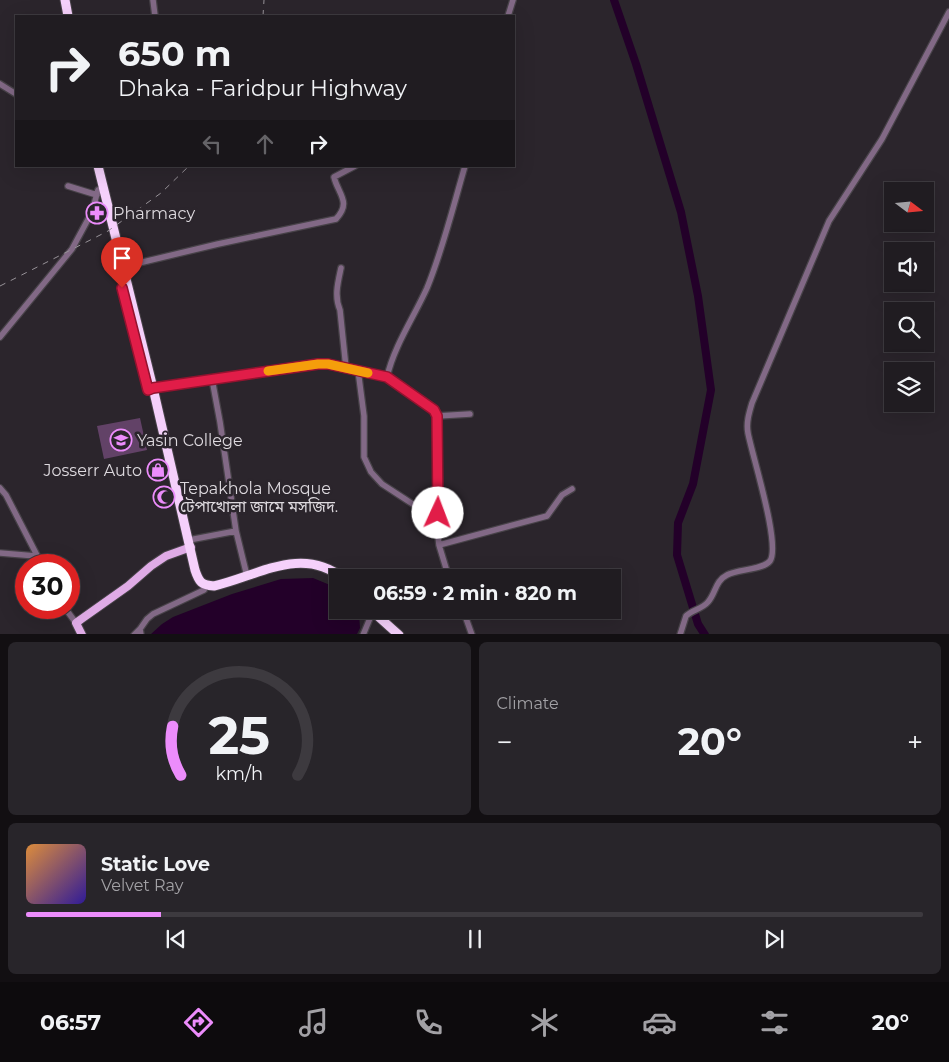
<!DOCTYPE html>
<meta charset="utf-8">
<style>
:root{--surface:#201c21;--page:#28252a;--text:#f1f3f6;--muted:#a2a1a5;--line:#3d3a3f;--accent:#ec8cfb}
body{margin:0;font-family:Montserrat,"Noto Sans Bengali",sans-serif;background:var(--page);color:var(--text);height:100vh;display:flex;flex-direction:column;font-size:19px;white-space:nowrap}
*{box-sizing:border-box;margin:0}
p{font-size:16px;color:var(--muted)}
.icon{flex:none;width:28px;height:28px;fill:none;stroke:currentColor;stroke-width:2;stroke-linecap:round;stroke-linejoin:round}
.map{position:relative;height:634px;overflow:hidden}
.panel{display:flex;flex-direction:column;gap:8px;padding:8px;background:#120f12;flex:1}
.panel>*{flex:none}
.hud{position:absolute;left:15px;top:15px;width:500px;height:152px;border-radius:0px;box-shadow:0 5px 20px #0002,0 0 0 1px var(--line);background:#201c21;color:var(--text);overflow:hidden}
.needle{width:32px;rotate:106deg}
.fabs{position:absolute;left:884px;top:182px;display:grid;gap:10px}
.fabs a{display:grid;place-items:center;width:50px;height:50px;border-radius:0px;background:var(--surface);box-shadow:0 5px 20px #0002,0 0 0 1px var(--line);font-size:25px}
.speed{position:absolute;left:15px;top:554px;display:flex;gap:10px;font-size:25px;font-weight:700;text-align:center}
.speed>*{display:grid;place-content:center;width:65px;height:65px;border-radius:50%;background:var(--surface);box-shadow:0 5px 20px #0002,0 0 0 1px var(--line);line-height:1}
.speed .limit{border:8px solid #d22;background:#fff;color:#111}
.pin{position:absolute;display:grid;place-items:center;width:42px;height:42px;color:#fff;margin:-51px -21px;border-radius:50% 50% 50% 0;rotate:-45deg;box-shadow:0 0 5px #0007}
.pin .icon{rotate:45deg}
.me{position:absolute;width:55px;margin:-28px;rotate:2deg;stroke-linejoin:round;filter:drop-shadow(0 0 4px #0008)}
.turn{display:flex;align-items:center;gap:18px;height:105px;padding:0 20px;font-size:22px}
.turn .icon{width:65px;height:65px;stroke-width:2.5}
.turn b{display:block;font-size:35px;line-height:42px}
.lanes{display:flex;align-items:center;height:48px;padding:0 20px;background:#0003;justify-content:center;gap:25px;direction:ltr}
.lanes .off{opacity:.35}
.big{font-size:38px;font-weight:700;line-height:1.1}
.panel .card{flex:1;display:flex;flex-direction:column;justify-content:center;gap:8px;min-width:0;padding:0 18px;border-radius:8px;background:var(--page)}
.panel .dial{align-items:center;gap:0}
.dial svg{height:130px;overflow:visible;fill:none;stroke:var(--line);stroke-width:7;stroke-linecap:round;text-anchor:middle}
.dial text{fill:var(--text);stroke:none}
.song{display:flex;align-items:center;gap:15px}
.cover{width:60px;height:60px;border-radius:8px;background:linear-gradient(135deg,hsl(30 70% 55%),hsl(250 70% 35%))}
.played{height:5px;border-radius:2px;background:linear-gradient(90deg,var(--accent) 15%,var(--line) 15%)}
.keys{display:flex;justify-content:space-around;direction:ltr}
.heat{display:flex;justify-content:space-between;align-items:center;font-size:28px;direction:ltr}
.panel .tiles{flex:1;display:grid;gap:8px;grid-template-columns:1fr 1fr}
.card:last-child{grid-column:span 2}
.trip{position:absolute;left:329px;top:569px;width:292px;height:50px;border-radius:0px;background:var(--surface);box-shadow:0 5px 20px #0002,0 0 0 1px var(--line);font-weight:700;line-height:50px;text-align:center}
.tab-bar{display:flex;height:80px;justify-content:space-around;align-items:center;background:#0d0b0d;color:var(--muted)}
.tab-bar .icon{width:35px;height:35px}
.tab-bar .active{color:var(--accent)}
.tab-bar b{font-size:22px;color:var(--text)}
.map>svg:first-child{display:block}
</style>
<div class="map">
<svg width="949" height="635" viewBox="0 0 949 635">
<rect width="100%" height="100%" fill="#2b252c"/>
<!-- green -->
<path fill="#624267" d="M140 418 147 450 104 459 97 426Z"/>
<!-- water -->
<path fill="#230029" d="M313 578 330 585 337 592 338 610H355L359 614 360 628 357 634H151L162 624 173 617 232 594 281 579Z"/>
<g fill="none" stroke-linecap="round" stroke-linejoin="round">
<!-- river -->
<path stroke="#230029" stroke-width="8" d="M614 0 636 64 681 212 698 296 711 390 693 484 678 523 677 555 698 624 705 635"/>
<!-- minor casing -->
<g stroke="#474248" stroke-width="8">
<path id="minor" d="M153 0 155 16
M508 16 513 0
M0 84 16 94
M68 186 97 195
M122 267 218 244 336 219C352 202 338 194 334 177L355 166
M341 268C338 282 334 296 340 310L346 368
M0 337 72 249 92 212 98 190
M358 370 364 416V457L371 472 382 484 425 512 437 529
M387 377C394 346 414 317 427 288 443 249 453 207 465 166
M212 379 220 422 236 531 247 576
M148 390 153 388 318 364 328 365 387 377 434 410 437 416 438 474 437 529 439 545 449 578
M437 416 470 414
M0 488 6 495 42 565
M189 540 236 531
M439 545 547 516 562 495 572 489
M0 553 36 556
M433 578 447 572
M65 608 76 623
M463 610 472 635
M381 613 386 610
M134 635 140 629
M141 635 140 629 147 619 153 614 204 590
M363 635 373 611
M680 635 686 616C692 610 702 609 708 602 716 593 715 581 727 575 738 569 763 570 770 561 781 545 752 455 748 433 746 423 749 413 752 403L829 221 882 139 949 12"/>
</g>
<!-- major casing -->
<g stroke="#474248" stroke-width="10">
<path id="major" d="M82 635 76 623 80 620 128 586 151 566 166 556 191 547"/>
</g>
<!-- highway casing -->
<g stroke="#474248" stroke-width="11">
<path id="highway" d="M65 0 68 16
M98 166 153 388 195 570C199 582 201 585 214 586 258 576 301 545 343 578
M371 610 399 635"/>
</g>
<!-- minor -->
<use href="#minor" stroke="#826986" stroke-width="5.5"/>
<!-- major -->
<use href="#major" stroke="#dfabe6" stroke-width="8"/>
<!-- highway -->
<use href="#highway" stroke="#f5d0fb" stroke-width="9"/>
<!-- rail -->
<path stroke="#979298" stroke-width="1" stroke-dasharray="6 6" stroke-linecap="butt" d="M263 16 264 0
M0 286 108 231 161 193 189 166"/>
</g>
<g fill="none" stroke-linecap="round" stroke-linejoin="round">
<!-- route casing -->
<g stroke="#92132f" stroke-width="12">
<path id="route" d="M122 288 148 390 153 388 318 364H328L387 377 434 410 437 416 438 513"/>
</g>
<!-- route -->
<use href="#route" stroke="#e11d48" stroke-width="9"/>
<!-- slow -->
<path stroke="#f59e0b" stroke-width="9" d="M268 371 318 364H328L368 373"/>
</g>
<!-- icons -->
<defs>
<g id="pharmacy-ring" transform="scale(1.125)"><circle r="9.5" fill="#2b252c" stroke="#ec8cfb" stroke-width="1.5"/><path d="M-2-6h4v4h4v4h-4v4h-4v-4h-4v-4h4Z" fill="#ec8cfb"/></g>
<g id="university-ring" transform="scale(1.125)"><circle r="9.5" fill="#2b252c" stroke="#ec8cfb" stroke-width="1.5"/><path d="M0-5L7-2L0 1L-7-2ZM-4 1L0 2.5L4 1V4Q0 6-4 4Z" fill="#ec8cfb"/></g>
<g id="shop-ring" transform="scale(1.125)"><circle r="9.5" fill="#2b252c" stroke="#ec8cfb" stroke-width="1.5"/><path d="M-5-2.5h2.3a2.7 3.5 0 0 1 5.4 0H5L5.5 6h-11ZM-1.5-2.5h3a1.5 2.3 0 0 0-3 0Z" fill="#ec8cfb"/></g>
<g id="mosque-ring" transform="scale(1.125)"><circle r="9.5" fill="#2b252c" stroke="#ec8cfb" stroke-width="1.5"/><path d="M3.5-4.9A6 6 0 1 0 3.5 4.9A5 5 0 1 1 3.5-4.9Z" fill="#ec8cfb"/></g>
</defs>
<g fill-rule="evenodd">
<use href="#pharmacy-ring" x="97" y="213"/>
<use href="#university-ring" x="121" y="440"/>
<use href="#shop-ring" x="158" y="470"/>
<use href="#mosque-ring" x="164" y="497"/>
</g>
<g text-anchor="middle" stroke-width="5" stroke-linejoin="round" paint-order="stroke">
<!-- poi labels -->
<g font-size="16" fill="#ddd9de" stroke="#2b252c" text-anchor="start">
<text x="113" y="219">Pharmacy</text>
<text x="137" y="446">Yasin College</text>
<text x="142" y="476" text-anchor="end">Josserr Auto</text>
<text x="180" y="494">Tepakhola Mosque<tspan x="180" dy="18">টেপাখোলা জামে মসজিদ.</tspan></text>
</g>
</g>
</svg>
<div class="fabs">
<a><svg class="needle" viewBox="-14 -14 28 28"><path d="M0-13l5 13h-10z" fill="#e53935"/><path d="M0 13l5-13h-10z" fill="#a2a1a5"/></svg></a>
<a><svg class="icon" aria-label="sound" viewBox="0 0 24 24"><path d="M4 9h4l5-4v14l-5-4H4zM17 9q2 3 0 6"/></svg></a>
<a><svg class="icon" aria-label="search" viewBox="0 0 24 24"><circle cx="10" cy="10" r="6"/><path d="M15 15l6 6"/></svg></a>
<a><svg class="icon" aria-label="layers" viewBox="0 0 24 24"><path d="M12 4l9 5-9 5-9-5zM3 14l9 5 9-5"/></svg></a>
</div>
<div class="speed"><div class="limit">30</div></div>
<div class="pin" style="left:122px;top:288px;background:#d93025"><svg class="icon" aria-label="arrive" viewBox="0 0 24 24"><path d="M6 21V4h12l-3 4 3 4H6"/></svg></div>
<svg class="me" style="left:438px;top:513px" viewBox="-20 -20 40 40"><circle r="19" fill="#fff"/><path d="M0-13L10 11 0 6-10 11z" fill="#e11d48"/></svg>
<div class="trip">06:59 · 2 min · 820 m</div>
<div class="hud">
<div class="turn"><svg class="icon" aria-label="right" viewBox="0 0 24 24"><path d="M7 20v-9h11M14 6l5 5-5 5"/></svg><div><b>650 m</b>Dhaka - Faridpur Highway</div></div>
<div class="lanes"><svg class="icon off" aria-label="left" viewBox="0 0 24 24"><path d="M17 20v-9H6M10 6l-5 5 5 5"/></svg><svg class="icon off" aria-label="ahead" viewBox="0 0 24 24"><path d="M12 20V5M6 11l6-6 6 6"/></svg><svg class="icon" aria-label="right" viewBox="0 0 24 24"><path d="M7 20v-9h11M14 6l5 5-5 5"/></svg></div>
</div>
</div>
<section class="panel">
<div class="tiles">
<div class="card dial"><svg viewBox="0 0 100 80">
<path d="M14 69A42 42 0 1 1 86 69"/>
<path d="M14 69A42 42 0 0 1 9 39" stroke="#ec8cfb"/>
<text x="50" y="56" font-size="32" font-weight="700">25</text>
<text x="50" y="72" font-size="11">km/h</text>
</svg></div>
<div class="card"><p>Climate</p>
<div class="heat"><a>−</a><b class="big">20°</b><a>+</a></div>
</div>
<div class="card">
<div class="song"><i class="cover"></i><div><b>Static Love</b><p>Velvet Ray</p></div></div>
<div class="played"></div>
<div class="keys"><svg class="icon" aria-label="previous" viewBox="0 0 24 24"><path d="M18 5L8 12l10 7zM5 5v14"/></svg><svg class="icon" aria-label="pause" viewBox="0 0 24 24"><path d="M8 5v14M16 5v14"/></svg><svg class="icon" aria-label="next" viewBox="0 0 24 24"><path d="M6 5l10 7-10 7zM19 5v14"/></svg></div>
</div>
</div>
</section>
<nav class="tab-bar">
<b>06:57</b>
<svg class="icon active" aria-label="directions" viewBox="0 0 24 24"><path d="M12 3l9 9-9 9-9-9zM9 14v-3h6M13 9l2 2-2 2"/></svg>
<svg class="icon" aria-label="music" viewBox="0 0 24 24"><path d="M9 18V5l10-2v13"/><circle cx="6" cy="18" r="3"/><circle cx="16" cy="16" r="3"/></svg>
<svg class="icon" aria-label="phone" viewBox="0 0 24 24"><path d="M5 4h4l2 5-3 2q2 4 5 5l2-3 5 2v4C11 20 4 13 5 4z"/></svg>
<svg class="icon" aria-label="climate" viewBox="0 0 24 24"><path d="M12 3v18M4 7l16 10M4 17L20 7"/></svg>
<svg class="icon" aria-label="car" viewBox="0 0 24 24"><path d="M5 17H2v-5l4-1 3-4h7l3 4 3 1v5h-3M9 17h6M6 11h13"/><circle cx="7" cy="17" r="2"/><circle cx="17" cy="17" r="2"/></svg>
<svg class="icon" aria-label="filters" viewBox="0 0 24 24"><path d="M4 7h16M4 17h16"/><circle cx="9" cy="7" r="2"/><circle cx="15" cy="17" r="2"/></svg>
<b>20°</b>
</nav>
